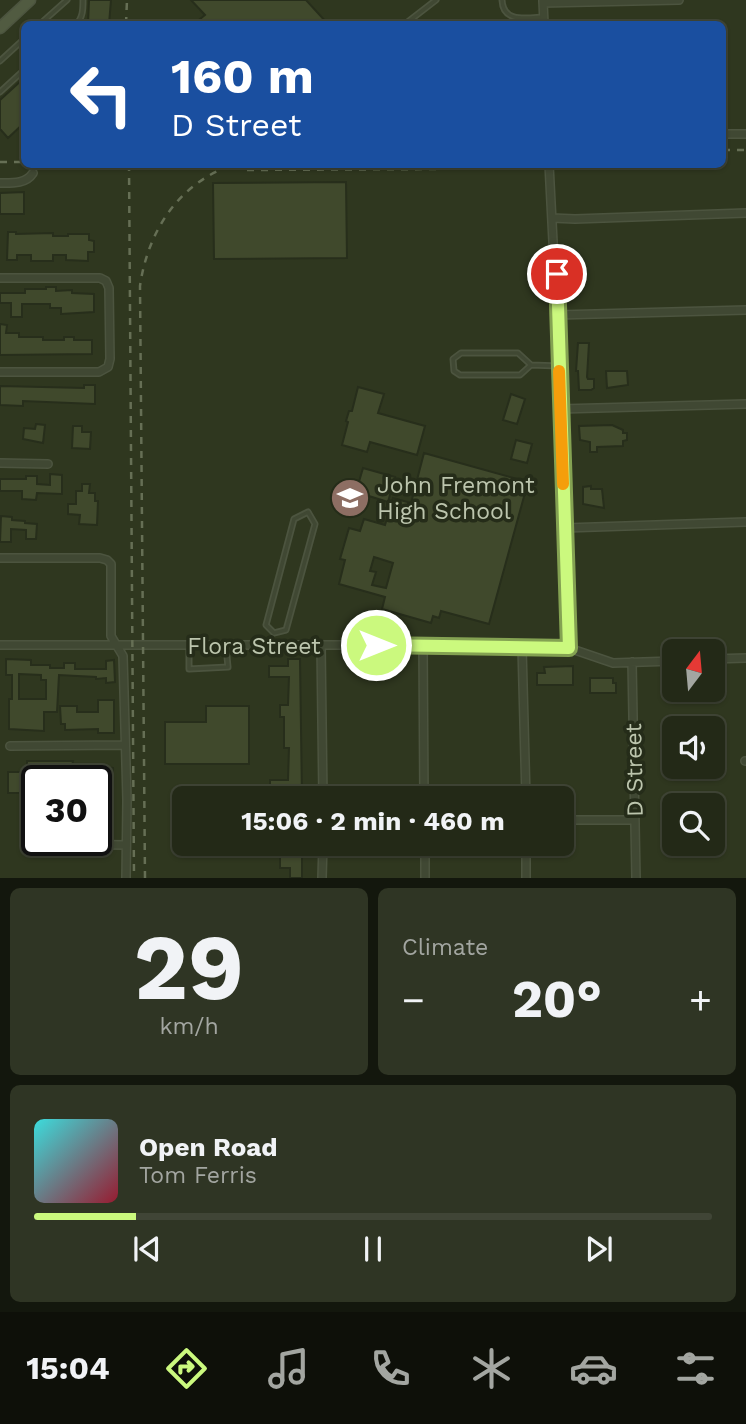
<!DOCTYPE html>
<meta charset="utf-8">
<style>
:root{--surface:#232917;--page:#2f3524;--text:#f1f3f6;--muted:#a3a6a1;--line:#404536;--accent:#cbf97e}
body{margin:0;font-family:"Work Sans",sans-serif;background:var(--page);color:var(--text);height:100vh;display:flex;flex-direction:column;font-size:26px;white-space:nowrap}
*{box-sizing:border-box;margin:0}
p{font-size:23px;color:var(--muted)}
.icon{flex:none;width:38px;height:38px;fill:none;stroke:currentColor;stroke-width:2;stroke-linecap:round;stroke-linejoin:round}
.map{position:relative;height:878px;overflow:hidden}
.drawer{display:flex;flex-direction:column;gap:10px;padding:10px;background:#13170d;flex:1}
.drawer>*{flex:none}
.guide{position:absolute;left:21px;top:21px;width:705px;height:147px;border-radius:10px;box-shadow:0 2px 5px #0004,0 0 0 2px var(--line);background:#1a4fa0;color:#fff;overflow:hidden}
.needle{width:46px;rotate:16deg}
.controls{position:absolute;left:662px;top:639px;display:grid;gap:14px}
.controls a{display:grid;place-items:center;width:63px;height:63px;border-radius:10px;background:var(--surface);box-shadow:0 2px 5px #0004,0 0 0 2px var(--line);font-size:35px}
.speed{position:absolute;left:21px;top:765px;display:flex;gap:14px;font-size:35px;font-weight:700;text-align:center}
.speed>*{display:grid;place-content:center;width:91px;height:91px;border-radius:50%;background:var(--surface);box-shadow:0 2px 5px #0004,0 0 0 2px var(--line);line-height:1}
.speed .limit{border:4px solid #111;border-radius:10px;background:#fff;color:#111}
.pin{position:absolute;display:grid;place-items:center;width:60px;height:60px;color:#fff;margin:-30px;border:4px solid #fff;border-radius:50%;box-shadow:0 2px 7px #0007}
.me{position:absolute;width:77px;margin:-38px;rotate:90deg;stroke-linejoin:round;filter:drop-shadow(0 0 5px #0008)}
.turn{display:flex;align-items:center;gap:24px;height:147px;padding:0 35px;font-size:32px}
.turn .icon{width:91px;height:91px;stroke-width:2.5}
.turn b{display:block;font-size:49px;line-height:60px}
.big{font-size:52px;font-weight:700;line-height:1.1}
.drawer .card{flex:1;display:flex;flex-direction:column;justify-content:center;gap:10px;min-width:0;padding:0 24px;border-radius:10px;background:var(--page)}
.drawer .dial{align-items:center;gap:0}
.dial b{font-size:91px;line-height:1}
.song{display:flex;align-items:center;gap:21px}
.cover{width:84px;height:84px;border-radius:10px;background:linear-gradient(135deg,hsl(180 70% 55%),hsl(350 70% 35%))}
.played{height:7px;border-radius:4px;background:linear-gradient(90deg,var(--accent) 15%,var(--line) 15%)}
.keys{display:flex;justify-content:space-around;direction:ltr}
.heat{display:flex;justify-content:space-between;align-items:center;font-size:38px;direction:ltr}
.drawer .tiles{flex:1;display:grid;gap:10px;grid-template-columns:1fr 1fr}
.card:last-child{grid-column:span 2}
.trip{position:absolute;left:172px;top:786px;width:402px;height:70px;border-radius:10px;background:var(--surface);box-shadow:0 2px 5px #0004,0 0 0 2px var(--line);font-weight:700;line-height:70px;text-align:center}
.tabs{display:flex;height:112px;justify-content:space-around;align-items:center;background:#0e1009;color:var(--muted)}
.tabs .icon{width:49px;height:49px}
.tabs .on{color:var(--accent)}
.tabs b{font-size:32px;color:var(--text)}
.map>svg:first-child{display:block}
</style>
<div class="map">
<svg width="746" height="878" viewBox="0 0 746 878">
<rect width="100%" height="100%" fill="#2f371f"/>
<!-- building -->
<path fill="#40492c" stroke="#272e1b" stroke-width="2" fill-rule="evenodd" d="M89 0H111L109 24H88Z
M191 0H306L328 24H194L205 15Z
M24 78V123L8 138 0 129V100Z
M346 182 347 258 214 259 213 183Z
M24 192V214H0V193Z
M8 232H16V234L53 233V236H68V234H89V240L94 241V252H88V261L66 260V255H53V261H31V255H17V260H7Z
M46 287H56V291L72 290V293L94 294V312L61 314V308H50V304H22V317H11V303H0V293H25V289H46Z
M0 324 7 325 6 333H19V337H43V340H64V337H74V340H92V354L0 355Z
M578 343H589L587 377 588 379H594V388L591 390H579L578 371H576Z
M606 371H627L628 385 607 388Z
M84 385H95V404L23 401V406L0 405V386L84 388Z
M358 387 384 394 378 413 425 426 417 455 370 442 367 452 342 445 348 422 346 421 349 411H352Z
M511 394 525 399 517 424 503 420Z
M36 424 45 425 43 443 23 439 24 428 35 429Z
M612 425 623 430V433H627V440L623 441V446L597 447V452H590V442L580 440 579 426Z
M73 426H82V432H91L90 449 72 448Z
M516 440 532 444 527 463 511 459Z
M424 453 528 482 489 624 441 611 439 618 433 616 431 623 382 609 385 597 339 584 345 560 340 559 349 528 360 531 364 519 385 525 393 498 411 503ZM374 557 393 563 386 588 372 585 376 572 370 571Z
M363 468 395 477 388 502 356 492Z
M50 474 62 475V494L37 493 36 500 22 499V491H0V479H26V476H37V484L50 485Z
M82 484H90L89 493H95V501H98L97 525 79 524 80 515 68 514V504H76V491H82Z
M591 486V489H602L604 508 583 504V487Z
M1 516 12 517V520L25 521V523L37 524 36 539H26V530L11 529V542H0Z
M6 659 31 660V665H50V668H64V663H75V669H106V661L114 660 115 682 106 683V678L96 679V677L59 675 57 712H44V731L9 729V699H12V675H6ZM19 674 41 675V680H46V699H19Z
M288 659H300L302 798H290V790H270V780H288L289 748H284V717H280V705H288L289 677H269V666H288Z
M573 666V685H537V673H545L544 667Z
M590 678H613V683H616V693H590Z
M98 700H114V733H98V729L65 730V724H61L60 706H77V712H98Z
M206 706H249V764H165V722H206Z
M27 761H73L72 767 113 768V776H110V792H96V780L67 778V780H37V785L23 786V793H8V772H27Z
M286 844H294V853H302V878H290V868H280V853H286Z"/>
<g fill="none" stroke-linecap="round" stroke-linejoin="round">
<!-- service casing -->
<g stroke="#4c543f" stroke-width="7">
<path id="service" d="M502 0C503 23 526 18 543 17
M40 24 67 0
M76 24C83 18 83 9 83 0
M405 24 436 0
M0 61 24 39
M0 92 24 70
M531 365 520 375H460L454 371 453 359 461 353H518L531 365 559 366
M308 512 315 524 286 630 274 633 266 625 294 519Z
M189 646V669L228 667 226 646"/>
</g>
<!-- minor casing -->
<g stroke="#4c543f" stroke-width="10">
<path id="minor" d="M543 1 544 24
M543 3 679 0
M723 134H746
M549 164 554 261 557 274 569 648
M0 183C12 183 26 184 33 173
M552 218 575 219 746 213
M0 278H100L106 281 109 288 110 359 108 367 99 372H0
M558 315 746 310
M560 409 746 404
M0 463 48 464
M565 528 746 522
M0 558H100L107 560 111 564V636L123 656 127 800 126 878
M0 645H423L438 647 569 648 613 663 674 661
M321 645 323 798
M423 645 424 798
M522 647 526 798
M712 659 746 658
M632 662 636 878
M10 746 124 745
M745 761H746
M562 820H635
M45 844 126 845
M425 844V878
M526 844V878
M322 878 323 844"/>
</g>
<!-- secondary casing -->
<g stroke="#4c543f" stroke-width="13">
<path id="secondary" d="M0 28 30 0"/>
</g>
<!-- service -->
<use href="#service" stroke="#404833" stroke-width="3.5"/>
<!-- minor -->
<use href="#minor" stroke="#404833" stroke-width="7"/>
<!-- secondary -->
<use href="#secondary" stroke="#515b41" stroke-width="10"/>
<!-- rail -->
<path stroke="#666f55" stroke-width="2.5" stroke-dasharray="7 7" stroke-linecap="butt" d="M126 24 127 0
M723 150H746
M0 162H24
M129 164 134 878
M247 170 439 169 467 164
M145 878 140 286C148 230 180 181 236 164"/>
</g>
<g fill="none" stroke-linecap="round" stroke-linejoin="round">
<!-- route casing -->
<g stroke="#84a252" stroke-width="18">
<path id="route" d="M376 645 569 648 557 274"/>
</g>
<!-- route -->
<use href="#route" stroke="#cbf97e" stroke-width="12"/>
<!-- slow -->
<path stroke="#f59e0b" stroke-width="12" d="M559 371 563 484"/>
</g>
<!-- icons -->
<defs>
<g id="school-disc" transform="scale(2.0125)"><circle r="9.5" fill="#8d6e63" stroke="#252c19"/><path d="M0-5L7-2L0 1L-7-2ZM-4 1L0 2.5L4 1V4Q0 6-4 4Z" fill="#fff"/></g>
</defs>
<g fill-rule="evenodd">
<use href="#school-disc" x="350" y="498"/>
</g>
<g text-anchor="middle" stroke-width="7" stroke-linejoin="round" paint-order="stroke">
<!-- poi labels -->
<g font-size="23" fill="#bcc5ad" stroke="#252c19" text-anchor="start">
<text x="377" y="493">John Fremont<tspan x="377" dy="26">High School</tspan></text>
</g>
<!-- street labels -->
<g font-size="23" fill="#bcc5ad" stroke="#252c19">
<text x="254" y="654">Flora Street</text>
<text transform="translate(634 770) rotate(-91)" y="8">D Street</text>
</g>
</g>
</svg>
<div class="controls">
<a><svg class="needle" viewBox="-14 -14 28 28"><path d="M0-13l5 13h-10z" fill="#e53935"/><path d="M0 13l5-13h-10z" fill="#a3a6a1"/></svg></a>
<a><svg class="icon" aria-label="sound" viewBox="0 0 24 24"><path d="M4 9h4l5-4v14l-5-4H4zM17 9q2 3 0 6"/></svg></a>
<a><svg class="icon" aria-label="search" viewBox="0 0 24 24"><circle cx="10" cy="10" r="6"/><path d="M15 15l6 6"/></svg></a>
</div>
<div class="speed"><div class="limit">30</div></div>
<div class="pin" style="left:557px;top:274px;background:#d93025"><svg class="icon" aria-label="arrive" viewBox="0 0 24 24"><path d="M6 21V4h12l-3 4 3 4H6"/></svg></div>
<svg class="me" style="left:376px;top:645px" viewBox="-20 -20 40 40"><circle r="17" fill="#cbf97e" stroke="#fff" stroke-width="3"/><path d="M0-11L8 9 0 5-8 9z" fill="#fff"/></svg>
<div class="trip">15:06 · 2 min · 460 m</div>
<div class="guide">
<div class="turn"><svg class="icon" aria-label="left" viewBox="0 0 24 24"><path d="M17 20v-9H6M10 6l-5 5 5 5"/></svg><div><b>160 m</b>D Street</div></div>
</div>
</div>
<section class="drawer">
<div class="tiles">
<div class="card dial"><b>29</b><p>km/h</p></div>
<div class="card"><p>Climate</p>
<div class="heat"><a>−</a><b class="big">20°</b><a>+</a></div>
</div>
<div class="card">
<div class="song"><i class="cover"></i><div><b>Open Road</b><p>Tom Ferris</p></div></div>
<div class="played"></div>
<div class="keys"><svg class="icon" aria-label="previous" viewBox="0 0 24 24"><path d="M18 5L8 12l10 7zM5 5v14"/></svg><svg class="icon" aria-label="pause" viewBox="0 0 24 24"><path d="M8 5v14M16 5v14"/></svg><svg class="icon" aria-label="next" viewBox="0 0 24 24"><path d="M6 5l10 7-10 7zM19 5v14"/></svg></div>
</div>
</div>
</section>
<nav class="tabs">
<b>15:04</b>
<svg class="icon on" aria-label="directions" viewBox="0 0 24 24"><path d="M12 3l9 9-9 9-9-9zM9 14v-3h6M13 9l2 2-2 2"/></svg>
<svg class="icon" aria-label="music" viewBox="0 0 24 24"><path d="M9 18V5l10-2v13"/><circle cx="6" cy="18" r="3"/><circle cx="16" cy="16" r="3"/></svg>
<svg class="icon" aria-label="phone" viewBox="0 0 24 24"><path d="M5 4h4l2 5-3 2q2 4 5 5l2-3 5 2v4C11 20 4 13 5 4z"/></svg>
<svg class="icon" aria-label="climate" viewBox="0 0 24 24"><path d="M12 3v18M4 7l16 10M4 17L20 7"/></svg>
<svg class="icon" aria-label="car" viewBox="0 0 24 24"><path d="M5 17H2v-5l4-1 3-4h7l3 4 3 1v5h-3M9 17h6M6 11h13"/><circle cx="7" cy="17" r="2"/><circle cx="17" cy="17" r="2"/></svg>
<svg class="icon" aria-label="filters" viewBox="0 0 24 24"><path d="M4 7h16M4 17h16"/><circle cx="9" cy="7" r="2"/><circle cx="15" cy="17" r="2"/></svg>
</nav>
